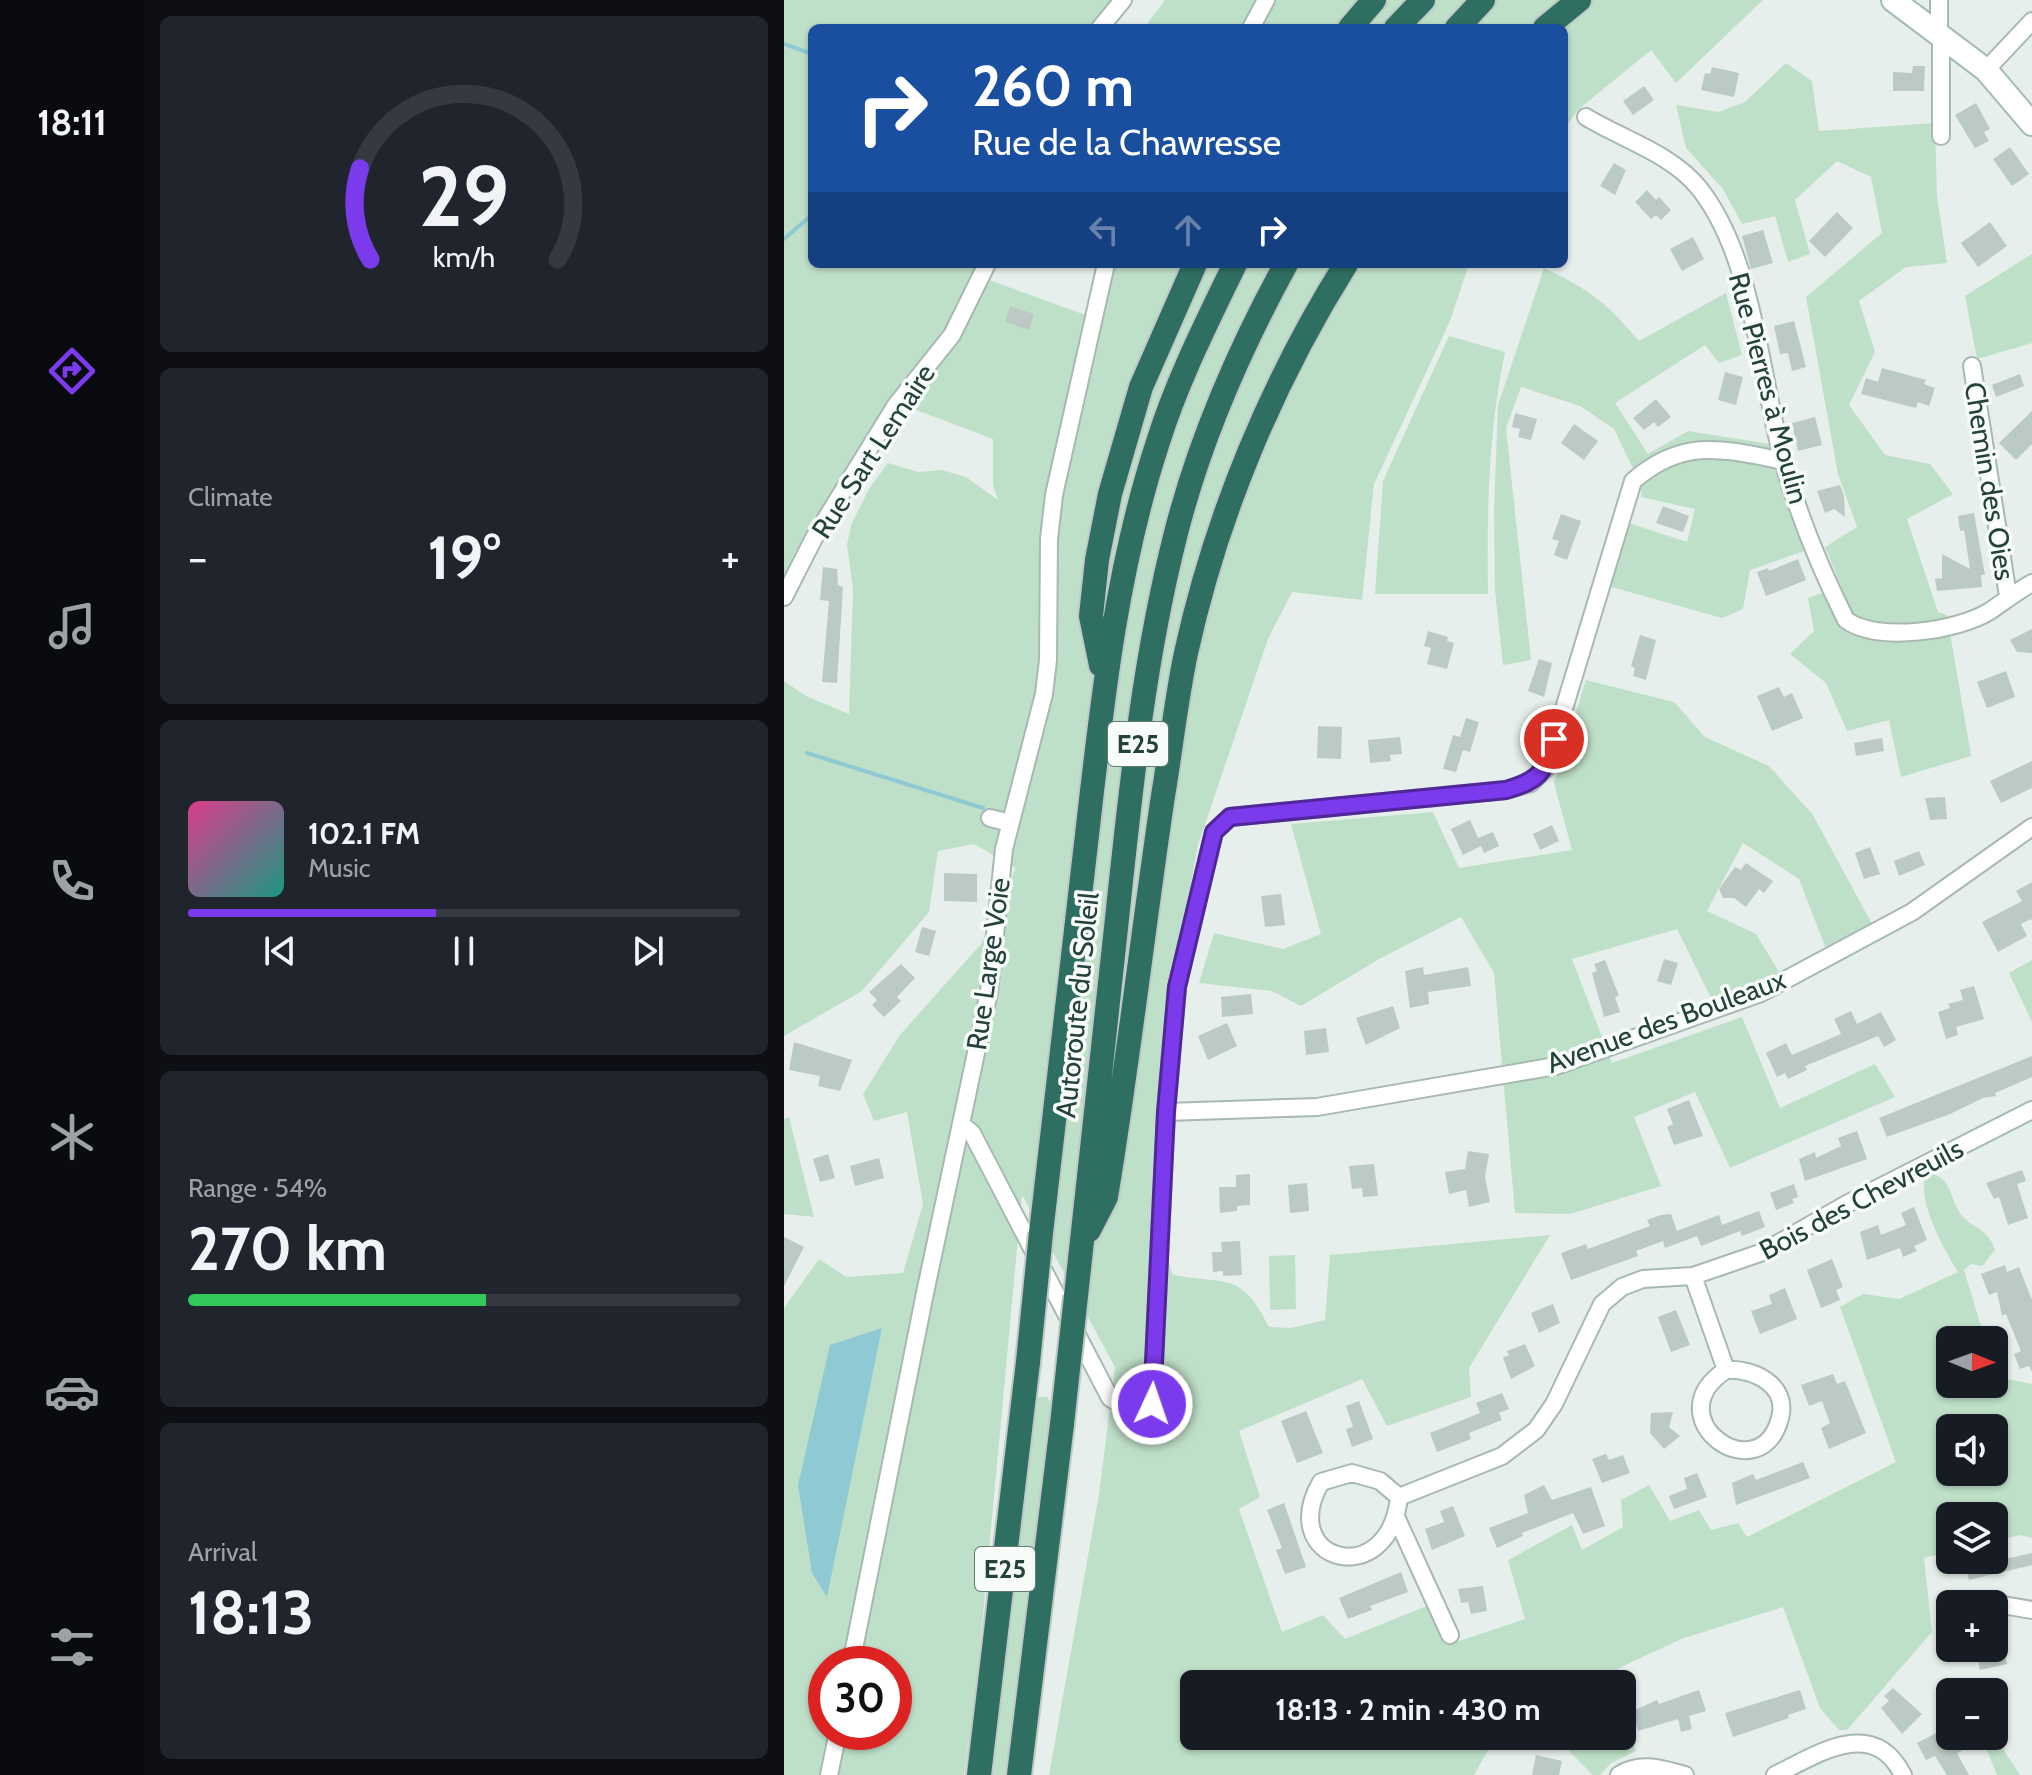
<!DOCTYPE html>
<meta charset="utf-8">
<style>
:root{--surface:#171b24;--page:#20242c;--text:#f1f3f6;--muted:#9ea1a6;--line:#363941;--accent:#7c3aed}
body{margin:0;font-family:Cabin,sans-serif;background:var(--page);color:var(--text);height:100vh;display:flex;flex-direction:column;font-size:30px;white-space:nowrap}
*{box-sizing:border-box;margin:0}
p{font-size:26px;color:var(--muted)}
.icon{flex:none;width:44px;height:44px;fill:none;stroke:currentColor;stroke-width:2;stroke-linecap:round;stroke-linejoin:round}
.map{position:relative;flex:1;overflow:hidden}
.drawer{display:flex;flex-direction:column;gap:16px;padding:16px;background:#0d0f14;width:640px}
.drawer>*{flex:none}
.top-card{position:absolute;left:24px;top:24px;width:760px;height:244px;border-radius:12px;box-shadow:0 2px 6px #0004;background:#1a4fa0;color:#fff;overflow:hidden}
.needle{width:52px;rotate:91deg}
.fabs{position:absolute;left:1152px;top:1326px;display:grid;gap:16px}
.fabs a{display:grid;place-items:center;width:72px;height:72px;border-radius:12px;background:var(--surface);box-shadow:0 2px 6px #0004;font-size:40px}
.speed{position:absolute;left:24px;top:1646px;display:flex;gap:16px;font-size:40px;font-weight:700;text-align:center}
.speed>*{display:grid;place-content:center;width:104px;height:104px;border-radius:50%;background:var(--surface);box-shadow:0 2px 6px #0004;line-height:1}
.speed .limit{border:12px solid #d22;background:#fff;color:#111}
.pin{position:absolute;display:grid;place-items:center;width:68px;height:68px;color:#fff;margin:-34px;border:4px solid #fff;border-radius:50%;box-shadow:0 2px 8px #0007}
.me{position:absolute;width:88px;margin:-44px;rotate:3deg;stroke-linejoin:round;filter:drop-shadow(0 0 6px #0008)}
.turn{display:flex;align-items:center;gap:28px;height:168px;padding:0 32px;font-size:36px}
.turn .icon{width:104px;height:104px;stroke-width:2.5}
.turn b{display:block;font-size:56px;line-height:68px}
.lanes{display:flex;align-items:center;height:76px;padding:0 32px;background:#0003;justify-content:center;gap:40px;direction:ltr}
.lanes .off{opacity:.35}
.big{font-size:60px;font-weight:700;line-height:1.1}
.drawer .card{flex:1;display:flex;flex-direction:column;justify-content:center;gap:12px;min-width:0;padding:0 28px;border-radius:12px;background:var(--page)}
.drawer .dial{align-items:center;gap:0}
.dial svg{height:208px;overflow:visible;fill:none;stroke:var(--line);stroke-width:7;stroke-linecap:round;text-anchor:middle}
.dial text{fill:var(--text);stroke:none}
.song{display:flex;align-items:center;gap:24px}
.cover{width:96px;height:96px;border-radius:12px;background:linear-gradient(135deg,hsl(330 70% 55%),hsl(170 70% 35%))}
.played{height:8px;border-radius:4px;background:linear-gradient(90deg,var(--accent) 45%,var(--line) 45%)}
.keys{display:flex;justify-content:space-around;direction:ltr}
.heat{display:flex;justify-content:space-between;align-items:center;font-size:44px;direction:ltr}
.charge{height:12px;border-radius:6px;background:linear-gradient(90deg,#34c759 54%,var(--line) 0)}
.trip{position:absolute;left:396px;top:1670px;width:456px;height:80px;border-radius:12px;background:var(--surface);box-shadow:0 2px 6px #0004;font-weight:700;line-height:80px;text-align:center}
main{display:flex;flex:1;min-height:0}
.dock{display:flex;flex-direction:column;width:144px;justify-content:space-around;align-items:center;background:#090b0e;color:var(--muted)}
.dock .icon{width:56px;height:56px}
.dock .on{color:var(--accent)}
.dock b{font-size:36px;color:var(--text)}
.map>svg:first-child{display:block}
</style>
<main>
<nav class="dock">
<b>18:11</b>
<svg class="icon on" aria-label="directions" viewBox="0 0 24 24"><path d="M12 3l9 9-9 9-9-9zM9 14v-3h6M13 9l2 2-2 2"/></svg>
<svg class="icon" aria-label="music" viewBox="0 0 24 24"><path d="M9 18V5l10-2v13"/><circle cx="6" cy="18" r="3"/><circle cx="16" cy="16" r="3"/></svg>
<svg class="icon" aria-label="phone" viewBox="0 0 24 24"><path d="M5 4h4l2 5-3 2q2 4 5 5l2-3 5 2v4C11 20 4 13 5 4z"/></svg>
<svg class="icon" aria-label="climate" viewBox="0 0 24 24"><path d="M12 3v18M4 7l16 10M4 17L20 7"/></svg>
<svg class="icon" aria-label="car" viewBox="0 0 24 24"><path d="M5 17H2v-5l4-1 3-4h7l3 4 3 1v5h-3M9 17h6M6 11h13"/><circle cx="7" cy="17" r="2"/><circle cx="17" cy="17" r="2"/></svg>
<svg class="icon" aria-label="filters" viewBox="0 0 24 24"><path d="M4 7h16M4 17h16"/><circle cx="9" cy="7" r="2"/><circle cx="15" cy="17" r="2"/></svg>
</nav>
<section class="drawer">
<div class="card dial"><svg viewBox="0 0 100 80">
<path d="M14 69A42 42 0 1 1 86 69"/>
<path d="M14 69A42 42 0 0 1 10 34" stroke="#7c3aed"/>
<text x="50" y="56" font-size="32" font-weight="700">29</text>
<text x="50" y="72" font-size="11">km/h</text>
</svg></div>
<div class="card"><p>Climate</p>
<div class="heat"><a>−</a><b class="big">19°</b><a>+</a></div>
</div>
<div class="card">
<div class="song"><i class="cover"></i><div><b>102.1 FM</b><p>Music</p></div></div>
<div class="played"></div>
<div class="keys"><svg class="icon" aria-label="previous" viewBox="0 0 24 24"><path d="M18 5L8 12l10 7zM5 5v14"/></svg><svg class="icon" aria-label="pause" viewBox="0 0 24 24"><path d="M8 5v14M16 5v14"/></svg><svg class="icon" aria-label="next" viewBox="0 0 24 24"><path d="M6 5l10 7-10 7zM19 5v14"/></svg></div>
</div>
<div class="card"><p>Range · 54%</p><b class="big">270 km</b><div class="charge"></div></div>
<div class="card"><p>Arrival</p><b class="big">18:13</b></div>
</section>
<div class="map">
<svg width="1248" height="1775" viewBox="0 0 1248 1775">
<rect width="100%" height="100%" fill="#e6efeb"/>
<!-- green -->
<path fill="#bfe0c8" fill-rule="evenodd" d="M0 0H334L309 28H28V264H197L166 335 0 588Z
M381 0H478L462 28H360Z
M490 0H979L892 83 867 50 795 109 780 129V28H475Z
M1002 63 1028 81 1035 131 1151 123 1153 196 1163 263 1122 267 1075 301 1091 352 1065 405 1101 455 1146 464 1169 494 1123 519 1154 612 1163 615 1187 756 1117 777 1105 720 1063 731 1042 683 1006 654 1030 631 1024 598 1057 586 1041 547 1073 527 1054 474 1022 297 1098 233 1087 177 1053 161 1011 200 1026 254 1004 262 991 216 958 224 939 189 902 148 892 105 934 112 961 102Z
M1248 254V343L1193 359 1181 296Z
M329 264H685L666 321 590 484 578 600 508 592 484 639 414 845 387 994 367 1214 389 1275C444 1285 457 1271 485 1327L507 1328 541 1320 546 1255 766 1235 685 1368 687 1397 603 1426 578 1379 455 1431 476 1497 455 1509 498 1632 539 1615 561 1639 645 1605 669 1643 741 1619 724 1560 788 1525 798 1550 839 1527 837 1500 865 1485 886 1521 915 1510 927 1530 954 1523 963 1537 1112 1462 1056 1307 1079 1294 1115 1299 1174 1272C1159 1247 1137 1209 1140 1179L1147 1174C1167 1177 1166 1198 1176 1213 1188 1230 1203 1226 1211 1250L1198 1266 1187 1264 1180 1270 1201 1340H1166V1384H1210V1369L1213 1377 1248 1384V1538L1237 1535 1210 1541V1516H1166V1552L1140 1558 1148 1632 1063 1730H1055L1036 1708 999 1607 897 1639 833 1669 829 1684H410V1736H712L690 1775H265L315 1494 331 1367 238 1195 192 1690 180 1775H0V1308L35 1259 62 1277 119 1273 139 1204 123 1112 90 1121 79 1094 116 1035 197 944 232 868 190 844 154 851 145 912 78 991 0 1036V681L22 696 65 714 69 589 63 545 67 525 85 489 104 463 134 472 158 470 182 477 214 500 209 485V439L119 405 200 278 304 316 272 530 281 467ZM1166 1428H1210V1472H1166ZM42 1664H110V1732H42Z
M760 268C806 290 822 302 855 341L942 293 958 355 935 363 921 345 831 403 864 454 904 431 986 444 1023 550 966 570 959 609 938 618 824 586 842 522 903 542 911 509 857 497V485L830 429 796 406 737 387 722 428 747 660 719 665 711 591 710 509 714 405Z
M665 336 721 352C704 432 703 513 704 594H591L599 481Z
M802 680 890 702 921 737 985 766 1029 815 1088 924 1042 949 1015 879 959 843 923 911 972 934 995 972 928 1000 893 929 788 959 828 1063 958 1017 996 1108 1091 1064 1111 1097 946 1168 911 1092 850 1117 877 1186 786 1214 731 1213 710 973 677 917 597 958 517 1006 488 991 415 983 430 933 499 949 537 934 507 824 649 812 675 868 788 850 770 783Z
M1248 960V1022L1225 973Z
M5 1117 30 1217 0 1214V1119Z
M511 1255 512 1309 486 1310 485 1256Z
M250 1397H263L270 1409 226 1775H205Z
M838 1719 852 1751 827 1763 816 1775H809L770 1736H838Z
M1210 1735 1236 1775H1213L1197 1736Z"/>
<!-- water -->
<path fill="#8ec9d4" d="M98 1328 43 1597 28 1573 14 1485 46 1345Z"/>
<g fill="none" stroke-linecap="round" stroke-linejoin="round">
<!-- stream -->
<path stroke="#8ec9d4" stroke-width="4" d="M0 44 28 54
M0 239 28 215
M23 753 199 808"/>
</g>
<!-- building -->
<path fill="#bbcac4" d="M1129 66H1141L1140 91H1109V72L1128 73Z
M928 67 955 73 950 97 917 90 921 73 926 74Z
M860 86 870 100 849 115 839 101Z
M1192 103 1206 129 1200 132 1205 141 1191 148 1171 115Z
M1226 147 1245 174 1228 186 1209 159Z
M830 163 842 170 831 195 816 186Z
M863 190 872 200 875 197 887 210 877 220 872 215 867 219 851 202Z
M1053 212 1069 228 1041 257 1025 241Z
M1206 222 1223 246 1194 267 1177 243Z
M979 230 989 263 967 269 958 236Z
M909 237 920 259 898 271 886 249Z
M226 306 250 314 245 330 221 322Z
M1010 321 1022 367 1008 371 1004 353 996 354 990 326Z
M1098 368 1142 380 1140 384 1151 388 1145 406 1134 402 1132 408 1077 394 1082 378 1094 382Z
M941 372 959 377 952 405 934 400Z
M1236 374 1240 386 1212 397 1208 385Z
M872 399 887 417 874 427 870 422 860 430 849 418Z
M1248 411V444L1232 460 1215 443Z
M731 413 753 419 747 440 734 437 736 429 728 427Z
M1031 417 1038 445 1014 451 1008 423Z
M790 424 814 441 800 460 777 443Z
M1056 485 1060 496 1061 517 1050 509 1041 513 1033 491Z
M879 506 905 516 899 532 872 523Z
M1190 513 1201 575H1197L1198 587 1153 591 1151 579 1158 578V554L1186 569 1180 530 1176 531 1174 516Z
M777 514 797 521 783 560 770 555 775 541 768 539Z
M1014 559 1022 580 982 596 973 572 984 568 985 571Z
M39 567 53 569 54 585 59 587 53 683 38 682 45 601 36 600Z
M1248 629V653L1233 652 1226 640Z
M644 631 664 637 663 641 670 643 663 669 643 664 647 648 640 646Z
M856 635 872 640 862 680 849 676 851 668 847 666Z
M755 659 768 663 760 697 744 691Z
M1222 671 1231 697 1203 708 1193 682Z
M995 687 1000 697 1008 693 1019 718 988 731 973 696Z
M682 718 695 722 686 752 679 750 672 772 659 769 669 735 676 737Z
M534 726 558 727 557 759 533 758Z
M616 737 618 754 606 755 607 761 586 763 584 740Z
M1098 738 1100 751 1072 756 1070 743Z
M1248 761V788L1217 803 1206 781Z
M1161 797 1163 819 1146 820 1141 798Z
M686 820 694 838 709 832 715 846 700 853 697 846 679 855 667 829Z
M768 825 775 841 756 850 749 834Z
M1086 847 1096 874 1080 879 1071 853Z
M1135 851 1141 865 1115 876 1110 861Z
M962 863 989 881 980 893 975 889 962 907 950 898H939L935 889 951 867 957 870Z
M160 873 193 874V902L160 901Z
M1248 882V921L1247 919 1237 924 1243 936 1214 952 1198 922 1238 901 1232 891Z
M497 894 501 925 481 927 477 896Z
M138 927 152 931 145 956 131 952Z
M880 959 894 963 887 985 873 981Z
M821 960 835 996 831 997 836 1012 820 1017 808 973 813 971 810 964Z
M117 964 131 978 113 997 117 1001 100 1017 88 1005 93 1000 85 992Z
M639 967 640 975 684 967 687 986 644 992 645 1004 626 1008 621 971Z
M1190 986 1200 1019 1172 1027 1174 1035 1162 1039 1154 1012 1166 1008 1164 1004 1179 1000 1176 990Z
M467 994 469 1014 438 1017 437 997Z
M609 1006 616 1028 582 1045 572 1018Z
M1067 1011 1073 1024 1097 1012 1112 1040 1100 1047 1094 1036 1021 1066 1023 1070 1004 1079 1001 1073 993 1077 982 1053 1002 1043 1008 1055 1057 1034 1050 1019Z
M443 1023 453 1046 424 1060 414 1036Z
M542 1028 545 1052 522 1055 520 1031Z
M10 1042 68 1060 56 1091 34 1086 36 1076 5 1070Z
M1248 1056V1077L1211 1093 1212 1096 1199 1098 1166 1114 1103 1137 1095 1118Z
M905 1100 919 1136 890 1145 883 1127 889 1124 883 1109Z
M1073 1131 1083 1159 1021 1181 1015 1159 1031 1152 1032 1158 1057 1146 1054 1138Z
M684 1151 705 1154 701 1177 706 1202 685 1207 682 1190 665 1194 661 1172 681 1169Z
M44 1154 51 1178 36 1182 29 1159Z
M95 1158 100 1178 71 1186 66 1166Z
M590 1164 594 1196 579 1197 578 1188 568 1189 565 1166Z
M1238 1170 1242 1181 1233 1184 1244 1218 1224 1225 1215 1197 1210 1199 1202 1183Z
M466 1174V1205L453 1206V1211L436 1213 435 1187H452V1175Z
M523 1183 525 1211 506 1213 504 1185Z
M1010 1184 1014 1197 1008 1199 1010 1203 992 1210 986 1193Z
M1130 1207 1143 1240 1130 1246 1133 1251 1119 1257 1116 1248 1083 1260 1076 1232 1094 1225 1097 1235 1122 1225 1117 1213Z
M975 1211 981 1227 958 1236 956 1231 917 1246 913 1236 881 1248 879 1241 852 1251 854 1256 787 1280 777 1253 802 1244 804 1249 866 1226 863 1220 877 1215 887 1214 893 1231 935 1215 938 1225Z
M0 1237 20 1247 0 1286Z
M456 1241 458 1275 439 1276V1271L429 1272 428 1252H438L437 1242Z
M1048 1259 1059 1287 1052 1290 1056 1300 1037 1308 1023 1270Z
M1221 1265 1223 1272 1235 1267 1248 1300V1372L1245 1366 1236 1369 1230 1354 1237 1351 1222 1314 1218 1316 1213 1292 1205 1295 1197 1274Z
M1001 1288 1013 1319 976 1334 967 1311 988 1304 985 1295Z
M769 1304 776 1323 755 1333 747 1313Z
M892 1310 906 1345 887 1352 874 1317Z
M741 1344 751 1366 727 1379 719 1358 725 1355 723 1351Z
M1049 1374 1053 1384 1061 1381 1082 1433 1045 1449 1037 1428 1046 1423 1038 1401 1025 1406 1017 1385Z
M718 1393 725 1409 715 1413 718 1420 685 1433 687 1439 653 1452 646 1433 696 1413 692 1403Z
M575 1401 589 1439 568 1447 562 1429 569 1427 562 1406Z
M522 1411 539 1453 513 1463 497 1421Z
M889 1412 885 1427 896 1436 880 1449 866 1433 867 1413Z
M822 1454 825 1460 839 1455 846 1473 818 1483 808 1459Z
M1019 1462 1026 1478 952 1505 948 1483 969 1474 972 1480Z
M913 1473 923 1497 890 1509 885 1496 903 1489 900 1478Z
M760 1485 768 1500 807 1487 821 1526 799 1534 789 1513 738 1533 739 1536 713 1548 705 1528 744 1513 740 1495Z
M500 1503 522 1567 501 1574 492 1550 498 1548 483 1510Z
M669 1506 681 1536 648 1550 641 1529 660 1522 656 1511Z
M1248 1553V1565L1185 1580 1180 1560H1216Z
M617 1572 624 1592 586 1606 588 1610 564 1619 555 1598Z
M699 1586 703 1611 687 1614 684 1602 677 1603 674 1589Z
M1196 1648 1219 1649 1223 1664 1196 1670 1192 1650Z
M1109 1688 1138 1714 1118 1734 1097 1708 1105 1701 1100 1696Z
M915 1690 922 1711 905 1716 908 1729 897 1732 894 1719 854 1731 849 1711 873 1700 875 1704Z
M1016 1690 1022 1709 1004 1715 1005 1718 949 1737 941 1713Z
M1156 1731 1161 1741 1170 1736 1178 1751 1173 1753 1185 1775H1163L1151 1756 1142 1760 1133 1743Z
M752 1755 778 1761 775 1775H748Z"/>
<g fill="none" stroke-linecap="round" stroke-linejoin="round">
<!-- street casing -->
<g stroke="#a8b8b2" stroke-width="20">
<path id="street" d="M316 28 339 0
M467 28 482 0
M1155 32V0
M1157 33V136
M1202 70 1248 21
M802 117C838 139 888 154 915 188 970 257 976 376 999 460 1014 514 1037 570 1062 620 1094 643 1174 631 1206 611 1221 601 1233 591 1248 583
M1188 366 1224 596
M0 597 30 538 112 405 168 335 203 264
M206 818 226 823
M382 1112 533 1107 772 1066 977 993 1128 912 1248 827
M177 1124 188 1133 326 1398 349 1412 368 1404 382 1112 393 987 430 832 446 817 722 790 747 783 762 768 849 481C900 437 939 449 1000 461
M909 1276 942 1370
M942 1370C969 1368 1005 1385 996 1418 976 1494 869 1418 942 1370Z
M568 1473 596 1481 615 1497C605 1593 491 1562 537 1482Z
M615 1497 718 1456 752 1430 770 1404 818 1304 838 1287 859 1279 909 1276 979 1252 1061 1205 1248 1110
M613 1519 666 1635
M1207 1603 1248 1610
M67 1664 141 1293 205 992 220 849 260 694 264 660 265 539 270 495 322 264
M45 1775 54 1732
M835 1775C857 1761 878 1769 901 1775
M991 1775C1034 1754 1089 1716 1119 1775"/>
</g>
<!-- secondary casing -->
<g stroke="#a4bbb3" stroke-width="26">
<path id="secondary" d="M1109 0 1202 70 1248 124"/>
</g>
<!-- highway casing -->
<g stroke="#c2cac8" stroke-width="28">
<path id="highway" d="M566 28 590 0
M612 28 639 0
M673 28 699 0
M761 28 795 0
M317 665 307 616 313 560 326 494 357 387 411 264
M305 1230 322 1197C344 1064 359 930 379 796 387 749 392 700 402 653 432 516 488 382 562 264
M257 1233C272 1101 287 968 303 835 318 703 332 570 374 442 393 381 423 322 451 264
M292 1296C305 1174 318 1051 332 928 346 796 359 662 392 533 416 439 456 348 502 264
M195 1775 244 1362
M235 1775 278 1424"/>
</g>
<!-- street -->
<use href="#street" stroke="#fff" stroke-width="16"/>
<!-- secondary -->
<use href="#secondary" stroke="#fff" stroke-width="22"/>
<!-- highway -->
<use href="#highway" stroke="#2f6f62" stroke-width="24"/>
<!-- highway-bridge casing -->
<g stroke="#c2cac8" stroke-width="28" stroke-linecap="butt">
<path id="highway-bridge" d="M244 1362 257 1233
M278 1424 292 1296"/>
</g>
<!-- highway-bridge -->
<use href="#highway-bridge" stroke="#2f6f62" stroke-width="24"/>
</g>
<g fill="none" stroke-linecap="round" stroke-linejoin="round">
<!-- route casing -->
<g stroke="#51269a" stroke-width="20">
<path id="route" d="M368 1404 382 1112 393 987 430 832 446 817 722 790C757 780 760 772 770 739"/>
</g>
<!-- route -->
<use href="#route" stroke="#7c3aed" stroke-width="14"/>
</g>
<g text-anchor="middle" stroke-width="7" stroke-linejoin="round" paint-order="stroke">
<!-- shield labels -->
<g fill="#f7fbf9" stroke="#637a73" stroke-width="2">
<rect x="324" y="722" width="60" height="44" rx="6"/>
<rect x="191" y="1547" width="60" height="44" rx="6"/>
</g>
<g font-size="26" font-weight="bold" fill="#24423a">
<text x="354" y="753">E25</text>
<text x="221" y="1578">E25</text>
</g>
<!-- street labels -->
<g font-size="28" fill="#24423a" stroke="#f7fbf9">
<text transform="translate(985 388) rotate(75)" y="10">Rue Pierres à Moulin</text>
<text transform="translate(89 451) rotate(-57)" y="10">Rue Sart Lemaire</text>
<text transform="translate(1206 481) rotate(81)" y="10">Chemin des Oies</text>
<text transform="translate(204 964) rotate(-82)" y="10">Rue Large Voie</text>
<text transform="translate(293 1005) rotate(-84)" y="10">Autoroute du Soleil</text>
<text transform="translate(882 1021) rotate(-20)" y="10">Avenue des Bouleaux</text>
<text transform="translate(1077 1199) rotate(-28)" y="10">Bois des Chevreuils</text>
</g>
</g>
</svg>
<div class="fabs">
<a><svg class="needle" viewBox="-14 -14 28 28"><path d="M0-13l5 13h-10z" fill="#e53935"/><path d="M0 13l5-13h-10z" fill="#9ea1a6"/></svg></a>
<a><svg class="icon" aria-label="sound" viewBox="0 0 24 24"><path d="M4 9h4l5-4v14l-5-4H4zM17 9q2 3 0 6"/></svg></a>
<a><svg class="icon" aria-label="layers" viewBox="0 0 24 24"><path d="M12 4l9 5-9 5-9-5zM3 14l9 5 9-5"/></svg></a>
<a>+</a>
<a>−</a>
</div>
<div class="speed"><div class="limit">30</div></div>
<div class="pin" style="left:770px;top:739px;background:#d93025"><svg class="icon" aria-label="arrive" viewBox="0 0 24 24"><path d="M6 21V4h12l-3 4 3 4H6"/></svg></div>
<svg class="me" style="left:368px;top:1404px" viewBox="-20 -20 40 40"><circle r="17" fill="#7c3aed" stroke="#fff" stroke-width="3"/><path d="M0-11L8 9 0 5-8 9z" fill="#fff"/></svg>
<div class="trip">18:13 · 2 min · 430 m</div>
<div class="top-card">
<div class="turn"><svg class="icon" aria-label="right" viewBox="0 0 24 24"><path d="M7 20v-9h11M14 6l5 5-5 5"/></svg><div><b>260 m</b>Rue de la Chawresse</div></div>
<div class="lanes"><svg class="icon off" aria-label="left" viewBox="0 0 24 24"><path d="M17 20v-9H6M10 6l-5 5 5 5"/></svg><svg class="icon off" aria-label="ahead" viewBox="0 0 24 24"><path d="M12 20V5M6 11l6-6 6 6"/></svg><svg class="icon" aria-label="right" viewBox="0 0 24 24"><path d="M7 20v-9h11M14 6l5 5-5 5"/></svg></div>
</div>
</div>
</main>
